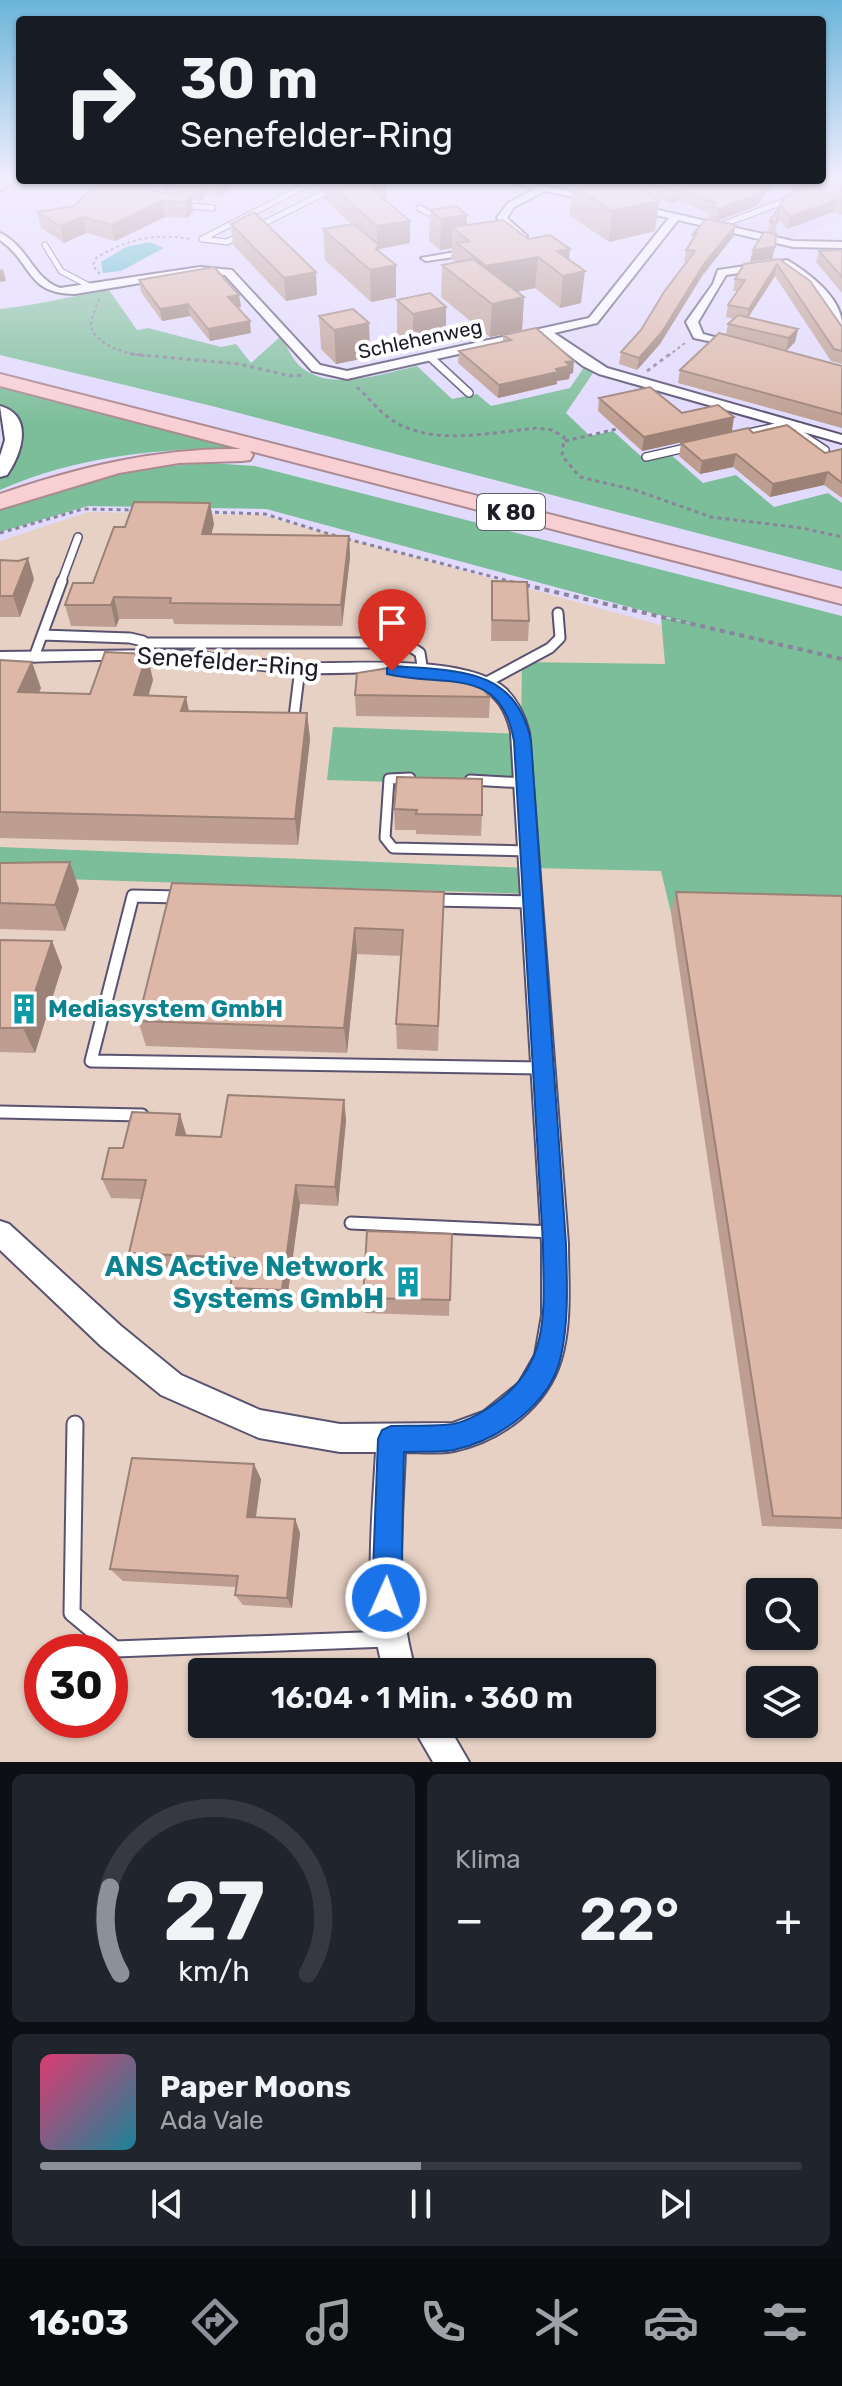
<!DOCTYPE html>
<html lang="de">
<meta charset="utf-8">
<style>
:root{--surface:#171b24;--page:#20242c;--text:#f1f3f6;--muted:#9ea1a6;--line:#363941;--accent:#8c9099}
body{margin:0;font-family:Rubik,sans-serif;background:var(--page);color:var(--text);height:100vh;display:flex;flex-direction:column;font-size:30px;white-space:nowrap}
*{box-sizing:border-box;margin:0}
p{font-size:26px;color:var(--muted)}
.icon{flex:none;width:44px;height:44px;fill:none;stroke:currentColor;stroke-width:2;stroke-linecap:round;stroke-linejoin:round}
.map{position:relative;height:1762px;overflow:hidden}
.panel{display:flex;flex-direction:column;gap:12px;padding:12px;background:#0d0f14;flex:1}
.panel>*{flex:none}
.banner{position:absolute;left:16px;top:16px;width:810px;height:168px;border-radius:8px;box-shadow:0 2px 6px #0004;background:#171b24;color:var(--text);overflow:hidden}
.fabs{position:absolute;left:746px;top:1578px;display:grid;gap:16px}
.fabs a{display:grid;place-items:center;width:72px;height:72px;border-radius:8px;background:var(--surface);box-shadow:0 2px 6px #0004;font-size:40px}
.speed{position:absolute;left:24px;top:1634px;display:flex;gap:16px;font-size:40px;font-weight:700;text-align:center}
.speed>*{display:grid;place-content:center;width:104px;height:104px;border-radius:50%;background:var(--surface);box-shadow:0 2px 6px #0004;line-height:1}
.speed .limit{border:12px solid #d22;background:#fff;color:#111}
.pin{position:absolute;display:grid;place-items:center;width:68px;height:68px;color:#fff;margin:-82px -34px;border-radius:50% 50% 50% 0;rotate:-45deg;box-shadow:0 0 8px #0007}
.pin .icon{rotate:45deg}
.me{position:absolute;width:88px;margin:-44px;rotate:2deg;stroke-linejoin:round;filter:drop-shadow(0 0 6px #0008)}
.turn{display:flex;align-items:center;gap:28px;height:168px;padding:0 32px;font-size:36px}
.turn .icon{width:104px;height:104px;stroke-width:2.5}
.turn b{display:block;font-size:56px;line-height:68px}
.big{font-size:60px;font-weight:600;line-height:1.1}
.panel .tile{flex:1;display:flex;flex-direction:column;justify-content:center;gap:12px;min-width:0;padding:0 28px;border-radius:12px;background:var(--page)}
.panel .dial{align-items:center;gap:0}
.dial svg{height:208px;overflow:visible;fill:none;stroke:var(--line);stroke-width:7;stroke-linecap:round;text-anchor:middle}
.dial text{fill:var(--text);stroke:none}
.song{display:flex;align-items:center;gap:24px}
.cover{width:96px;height:96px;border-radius:12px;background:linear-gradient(135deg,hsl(340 70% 55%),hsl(190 70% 35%))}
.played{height:8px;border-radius:4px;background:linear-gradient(90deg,var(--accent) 50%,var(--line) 50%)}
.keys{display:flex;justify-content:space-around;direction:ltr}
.heat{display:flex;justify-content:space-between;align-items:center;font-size:44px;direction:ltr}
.panel .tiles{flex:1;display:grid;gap:12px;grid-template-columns:1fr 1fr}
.tile:last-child{grid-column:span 2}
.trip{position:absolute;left:188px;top:1658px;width:468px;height:80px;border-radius:8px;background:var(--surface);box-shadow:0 2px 6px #0004;font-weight:600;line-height:80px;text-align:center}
.tab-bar{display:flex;height:128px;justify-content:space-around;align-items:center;background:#090b0e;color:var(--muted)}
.tab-bar .icon{width:56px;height:56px}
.tab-bar .selected{color:var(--accent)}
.tab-bar b{font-size:36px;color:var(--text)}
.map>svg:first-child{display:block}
</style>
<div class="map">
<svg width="842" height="1762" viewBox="0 0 842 1762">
<rect width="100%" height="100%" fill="#e2dafd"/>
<!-- commercial -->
<path fill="#e7d1c4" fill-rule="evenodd" d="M88 512 261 515 733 645 842 672V1762H0V541ZM760 1592H804V1636H760ZM42 1652H110V1720H42ZM202 1672H642V1724H202ZM760 1680H804V1724H760Z"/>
<!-- built -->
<path fill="#d7cdf7" d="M691 180H842L826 189 842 194V219L785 240 625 203Z"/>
<!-- green -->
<path fill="#7cbe99" d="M109 290 137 330 148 328 221 347 236 344 251 363 280 337C290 348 291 361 305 370 335 391 384 373 417 366L452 399 477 394 491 406 570 388 585 366 595 370 566 413 590 436 613 431 644 459 669 453 703 483 736 475 774 507 828 493 842 503V571L212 406 0 355V309C39 305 71 296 109 290Z
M0 385 244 448C162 448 76 456 0 490V476C31 453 30 426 0 404Z
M210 463 255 466 842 616V917L671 913 661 871 531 868 532 894 0 877V847L530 868 525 786 327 780 333 727 521 734 522 662 665 664 661 617 696 625 266 509 88 506 0 532V509L83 478 154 467Z"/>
<!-- water -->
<path fill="#4eb7c6" d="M150 242 164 248 121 271 103 273 101 262 126 247Z"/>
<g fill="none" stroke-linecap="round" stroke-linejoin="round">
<!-- service-far4 casing -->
<g stroke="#5a5270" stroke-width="7">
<path id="service-far4" d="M317 180 202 239 227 242 350 180
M180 205 213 208
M419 208 441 219
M719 226 793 198
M45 245 61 271 93 288"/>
</g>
<!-- service-far3 casing -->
<g stroke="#5a5270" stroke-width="10">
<path id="service-far3" d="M430 357 469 393
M800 427 799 433 825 450
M740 435 789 424
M646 457 694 446
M61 583 78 537"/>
</g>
<!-- service-far2 casing -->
<g stroke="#5a5270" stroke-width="13">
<path id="service-far2" d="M42 635 130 638 143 641 149 647
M145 643H405L420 653 423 672
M34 657 62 581
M485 683 550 648 560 638 558 613
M293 725 300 668
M410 778 389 779 385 838 393 848 530 851
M470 780 525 783"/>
</g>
<!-- service-far1 casing -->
<g stroke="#5a5270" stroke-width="15">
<path id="service-far1" d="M179 897 133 896 91 1061 543 1068
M431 900 533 902
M0 1112 142 1115
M351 1223 552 1232"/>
</g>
<!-- service casing -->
<g stroke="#5a5270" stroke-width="19">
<path id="service" d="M75 1424 72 1613 115 1649 388 1639"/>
</g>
<!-- minor casing -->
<g stroke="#5a5270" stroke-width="4">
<path id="minor" d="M502 180H520L602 199 597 202 545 191 514 207 507 218 527 236 517 246 512 243 517 236 497 218 508 203 535 189Z
M632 204 793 241 842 242V248L793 247 678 220 597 323 554 333 607 368 842 435V443L599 374 583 366 543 335 347 379 312 371 225 275 200 273 75 294C26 294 33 263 0 240V233C27 245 33 279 60 288L200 267 232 270 320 365 347 371 589 318 669 218 629 209Z
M478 248 483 251 482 253 426 261 421 258Z
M787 260C807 272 842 297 842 325L838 324 817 293 785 266 726 275 698 322 703 334 741 344V348L694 338 686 322 713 284 718 270Z
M170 650C213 652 255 661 297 663 351 665 465 653 506 689 518 701 525 716 529 732L568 1244C568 1282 572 1323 561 1360 547 1407 501 1441 454 1451 439 1454 420 1452 405 1452 402 1526 394 1600 416 1672H384C363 1600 372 1526 376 1452H340L259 1438 161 1395 101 1346 0 1250V1221L9 1224 121 1326 181 1375 260 1410 340 1424 453 1423 483 1412 519 1383 535 1355 542 1315V1244L511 732C506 711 497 694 475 686 422 664 356 675 299 673 260 672 222 663 184 661 123 657 61 662 0 662V652Z
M411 1724H447L469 1762H433Z"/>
</g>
<!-- secondary casing -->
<g stroke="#5a5270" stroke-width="4">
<path id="secondary" d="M17 180 0 190V181Z
M0 406C35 416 21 455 7 475L0 477V456L5 440Z"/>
</g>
<!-- trunk casing -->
<g stroke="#aa8a90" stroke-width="4">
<path id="trunk" d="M0 374 842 589V604L250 451 253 455 250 460 242 461 179 463 119 473 0 509V494C79 467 157 448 241 449L0 386Z"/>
</g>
<!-- path-far2 -->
<path stroke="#89839b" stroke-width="2" stroke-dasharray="3 3" stroke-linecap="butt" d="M100 274 93 266 96 258C126 239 156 233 191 239
M99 299C97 306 91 317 91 324 93 346 129 354 145 356
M668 356 685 343"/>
<!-- path-far1 -->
<path stroke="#89839b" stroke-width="3" stroke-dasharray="4 4" stroke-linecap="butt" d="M131 354 239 364 291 376 304 375
M647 371 670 354
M357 387C368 397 377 409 389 418 431 448 489 432 537 428L552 430 564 437 562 456 580 477 635 490 711 517 802 528 842 537
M565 441 621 428
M207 512 265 514 339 537
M0 533 83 509 134 510
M347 539 513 582"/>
<!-- path -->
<path stroke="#89839b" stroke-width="4" stroke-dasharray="5 5" stroke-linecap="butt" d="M525 585 842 659"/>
<!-- service-far4 -->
<use href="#service-far4" stroke="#fff" stroke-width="5"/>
<!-- service-far3 -->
<use href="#service-far3" stroke="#fff" stroke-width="7"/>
<!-- service-far2 -->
<use href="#service-far2" stroke="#fff" stroke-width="9"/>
<!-- service-far1 -->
<use href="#service-far1" stroke="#fff" stroke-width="11"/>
<!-- service -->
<use href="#service" stroke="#fff" stroke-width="15"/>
<!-- minor -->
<use href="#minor" fill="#fff" fill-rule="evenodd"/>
<!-- secondary -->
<use href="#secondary" fill="#fff" fill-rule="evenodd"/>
<!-- trunk -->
<use href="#trunk" fill="#f8d0d4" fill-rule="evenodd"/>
</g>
<!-- wall -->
<path fill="#be9e90" d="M93 180H122L119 183 166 193 165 184 170 180H243L221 197 206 195 201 201 192 200 193 211 188 218 165 217 115 241 86 233 64 243 41 228 37 212 74 206 99 182H94Z
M322 180H383L386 182V201L410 243 379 249 396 297 371 302 325 260 323 229 351 224 324 199Z
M600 180H776L757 206 717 221 709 219 710 214 678 200 670 203 653 197 659 201 655 231 609 242 569 215 572 185Z
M781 180H842L840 182 842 183V215L833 212 787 229 778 218 775 234 768 232 770 221 778 212 780 205 813 185 792 192 793 188Z
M430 210 466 225 528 239 569 260 581 303 560 308 535 288 517 292 524 297 522 330 490 337 441 297 442 265 456 262 451 258 452 248 440 250 429 241Z
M231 224 317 295 286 301 233 245Z
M736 225 733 237 702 276 660 344 637 370 619 364 621 352 641 330 687 262 684 261 686 250 691 242 693 234Z
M842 250V293L816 262 819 251Z
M779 259 842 327V364L831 361 775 276 748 317 798 329 795 342 786 351 842 366V428L678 383 680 370 726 335 728 324 734 319 726 317 728 305 738 291H733L735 279Z
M139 280 239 295 241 307H238L251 333 210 341 190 316 162 321 141 292Z
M397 300 446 307V340L413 347 397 333Z
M319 316 369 323 370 357 336 364 321 349Z
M503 335 573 373 570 374 569 379 557 381V384L498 398 458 363 459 351 503 342Z
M599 398 682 413 732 431 642 451 598 411Z
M753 433 825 453 842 449V498L824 485 770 497 733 467 700 474 679 456 681 443Z
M214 524 211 534 349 536 350 557 342 626 174 624 173 619H119L116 627 71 626 65 605 93 583Z
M0 560 34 579 20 617H0Z
M492 581 529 621 528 641H491Z
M147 654 153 680 148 696 186 697 189 711 307 713 310 739 298 845 0 838V660L41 688 38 693 90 694Z
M389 671 490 697 489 718 356 716 355 695Z
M397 777 482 815 481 836 416 834V830H395L394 809Z
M0 863 79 889 65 931 0 929Z
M172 883 444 892 438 1051 397 1049 396 1024 401 956 357 954 347 1053 146 1046 138 1021Z
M676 892 842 896V1529L762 1526 671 913Z
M0 940 52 941 62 967 35 1053 0 1052Z
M344 1100 346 1120 338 1206 300 1204 286 1307 236 1305 230 1288 232 1275 138 1271 129 1253 141 1199 111 1198 102 1179 123 1148 186 1134V1136L221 1137Z
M452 1234 449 1316 365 1313 363 1298Z
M261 1479 256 1517 295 1519 300 1533 292 1608 243 1605 235 1595 236 1587 123 1581 110 1569Z"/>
<!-- shaded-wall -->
<path fill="#9b8176" d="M224 180H243L221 197 219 184Z
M770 180H776L757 206 717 221 719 209Z
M795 180H813L812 185 792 192Z
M204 182 206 195 201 201 199 188Z
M386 182V204L368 186Z
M680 189 678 200 670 203 672 191Z
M191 196 193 211 188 218 185 202Z
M836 200 833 212 787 229 790 217Z
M162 201 165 217 115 241 112 225Z
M659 201 655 231 609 242 612 211Z
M467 215 466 238 452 227V248L440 250 441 219Z
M83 217 86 233 64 243 60 226Z
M410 221V243L379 249 380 268 396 265V297L371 302 370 270 376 249 378 247 377 226Z
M736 225 733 237 702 276 660 344 637 370 639 358 704 264Z
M775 247 772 259 750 262 753 250Z
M570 249 567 275 585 271 581 303 560 308 563 276 557 251Z
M538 257 535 288 485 298 486 266Z
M777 264 775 276 746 321 749 309Z
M3 269 6 281 0 282V270Z
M316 272 317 295 286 301 284 278Z
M239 295 241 307 230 309 228 297Z
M524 297 522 330 490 337 492 304Z
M188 304 190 316 162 321 160 309Z
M446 307V340L413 347V314Z
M250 321 251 333 210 341 208 329Z
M369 323 370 357 336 364 334 330Z
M798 329 795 342 786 351 789 338Z
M574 361 573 373 570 374 569 379 557 381V384L498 398 499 385 556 369 566 362Z
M734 417 732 431 642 451 644 437Z
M736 454 733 467 700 474 702 461Z
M828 472 824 485 770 497 773 484Z
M210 503 214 524 206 555 202 534Z
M349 536 350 557 342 626 341 605Z
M28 558 34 579 20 617 13 596Z
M114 597 119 619 116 627 111 605Z
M147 654 153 680 141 722 134 695Z
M32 662 41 688 27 718 18 692Z
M186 697 191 723 181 711Z
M307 713 310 739 298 845 295 819Z
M70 862 79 889 65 931 55 905Z
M355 928 357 954 347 1053 344 1028Z
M52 941 62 967 35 1053 23 1028Z
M344 1100 346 1120 338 1206 335 1187Z
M180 1114 186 1134 182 1155 176 1135Z
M296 1185 300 1204 286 1307 282 1290Z
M254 1464 261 1479 254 1530 247 1517Z
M295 1519 300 1533 292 1608 287 1598Z"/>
<!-- building -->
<path fill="#ddb8a8" stroke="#9b8176" stroke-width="2" d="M170 180H224L219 184 204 182 199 188 165 184Z
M324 180H383L386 182 368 186 410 221 377 226Z
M604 180H616L628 183 659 201 612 211 572 185Z
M637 180H770L759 194 719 209 711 207 715 203 680 189 672 191Z
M820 180H833L842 183V202L836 200 790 217 780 205 786 196 818 184Z
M99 182 144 184 155 192 191 196 185 202 162 201 112 225 83 217 60 226 37 212 74 206Z
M456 206 467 215 441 219 430 210Z
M779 207 777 222 770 221Z
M254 212 316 272 284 278 231 224Z
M706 219 736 225 704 264 662 332 639 358 621 352 641 330 664 292 695 251 686 250 697 233 693 234Z
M503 220 528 239 550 235 570 249 557 251 585 271 563 276 538 257 486 266 457 243 469 241 452 227Z
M354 224 379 245 376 249 396 265 370 270 323 229Z
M764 232 776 234 775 247 753 250Z
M842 250V277L819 251Z
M473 259 524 297 492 304 442 265Z
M779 259 810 281 842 327V351L834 349 777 264 749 309 728 305 745 280 735 279 744 264Z
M214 267 239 295 228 297 250 321 208 329 188 304 160 309 139 280Z
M430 293 446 307 413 314 397 300Z
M353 309 369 323 334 330 319 316Z
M738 315 798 329 789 338 728 324Z
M536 328 574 361 566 362 570 366 556 369 558 372 499 385 459 351 511 340 503 335Z
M719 333 842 366V414L680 370Z
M650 387 682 413 718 405 734 417 644 437 599 398Z
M787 425 825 453 842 449V483L828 472 773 484 736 454 702 461 681 443 748 428 753 433Z
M134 502 210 503 202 534 349 536 341 605 170 603 171 598 114 597 111 605H65L73 583H93L114 527H125Z
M28 558 13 596H0V560L18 561Z
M492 581 527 582 529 621 492 620Z
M105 652 147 654 134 695 186 697 181 711 307 713 295 819 0 812V660L32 662 18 692 90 694Z
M389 668V671L464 674 473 678 490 697 355 695 357 673Z
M397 777 482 779V815L416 814 417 810 394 809Z
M70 862 55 905 0 903V863Z
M172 883 444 892 438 1026 396 1024 403 930 355 928 344 1028 138 1021Z
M676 892 842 896V1518L773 1516Z
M0 940 52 941 23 1028H0Z
M228 1095 344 1100 335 1187 296 1185 282 1290 230 1288 235 1258 129 1253 146 1180 102 1179 109 1148H123L132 1112 180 1114 176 1135 221 1137Z
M367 1231 452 1234 450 1300 363 1298Z
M132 1458 254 1464 247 1517 295 1519 287 1598 235 1595 238 1576 110 1569Z"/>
<!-- sky -->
<linearGradient id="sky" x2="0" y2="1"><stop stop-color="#6ab5da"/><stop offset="0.42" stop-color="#f2eefe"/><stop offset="1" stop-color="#f2eefe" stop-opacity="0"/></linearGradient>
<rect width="842" height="426" fill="url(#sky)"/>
<!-- route -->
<path fill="#1a73e8" stroke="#114b97" stroke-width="2" d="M392 666C455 671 516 666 531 741L566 1244C567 1282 569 1320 561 1356 551 1404 499 1440 454 1450 438 1453 420 1451 404 1452L401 1598 396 1608 386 1613 376 1608 372 1598 378 1439 382 1430 391 1426C411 1425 433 1427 453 1424 472 1420 487 1410 502 1398 552 1358 543 1303 543 1244L514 741C501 664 443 688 387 674V668Z"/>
<!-- icons -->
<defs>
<g id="building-bare" transform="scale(2.4)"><path d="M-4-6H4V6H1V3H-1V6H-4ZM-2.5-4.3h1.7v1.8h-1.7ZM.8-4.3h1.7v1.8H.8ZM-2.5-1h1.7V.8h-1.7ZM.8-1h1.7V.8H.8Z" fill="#0f9aa8" stroke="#fff" stroke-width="2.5" paint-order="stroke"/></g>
</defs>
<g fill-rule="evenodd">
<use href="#building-bare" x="24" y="1009"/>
<use href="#building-bare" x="408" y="1282"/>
</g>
<g text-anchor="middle" stroke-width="8" stroke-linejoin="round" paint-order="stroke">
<!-- far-street labels -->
<g font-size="20" fill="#1e1b27" stroke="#fff">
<text transform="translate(420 339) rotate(-12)" y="7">Schlehenweg</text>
</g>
<!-- shield labels -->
<rect fill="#fff" stroke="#625f68" stroke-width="2" x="477" y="494" width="68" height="36" rx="6"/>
<g font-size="22" font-weight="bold" fill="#1e1b27">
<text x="511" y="520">K 80</text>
</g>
<!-- street labels -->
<g font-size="24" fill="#1e1b27" stroke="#fff">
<text transform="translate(228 662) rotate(4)" y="8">Senefelder-Ring</text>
</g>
<!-- culture labels -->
<g font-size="24" font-weight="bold" fill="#0d838f" stroke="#fff" text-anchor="start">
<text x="48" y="1017">Mediasystem GmbH</text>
</g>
<!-- near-culture labels -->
<g font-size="28" font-weight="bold" fill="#0d838f" stroke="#fff" text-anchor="end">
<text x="384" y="1276">ANS Active Network<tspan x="384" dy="32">Systems GmbH</tspan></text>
</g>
</g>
</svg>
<div class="fabs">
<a><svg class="icon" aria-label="search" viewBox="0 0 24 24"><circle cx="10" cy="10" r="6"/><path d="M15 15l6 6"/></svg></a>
<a><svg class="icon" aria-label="layers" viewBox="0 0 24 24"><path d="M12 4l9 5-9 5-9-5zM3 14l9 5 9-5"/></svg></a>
</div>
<div class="speed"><div class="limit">30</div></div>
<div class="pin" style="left:392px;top:671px;background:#d93025"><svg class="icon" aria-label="arrive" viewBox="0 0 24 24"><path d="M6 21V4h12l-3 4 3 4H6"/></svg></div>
<svg class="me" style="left:386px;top:1598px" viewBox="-20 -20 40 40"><circle r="17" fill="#1a73e8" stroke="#fff" stroke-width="3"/><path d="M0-11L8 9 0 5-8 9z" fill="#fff"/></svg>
<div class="trip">16:04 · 1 Min. · 360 m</div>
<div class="banner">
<div class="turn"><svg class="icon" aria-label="right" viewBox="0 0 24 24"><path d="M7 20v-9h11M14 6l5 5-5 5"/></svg><div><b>30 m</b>Senefelder-Ring</div></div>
</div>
</div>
<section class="panel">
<div class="tiles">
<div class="tile dial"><svg viewBox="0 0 100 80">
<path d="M14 69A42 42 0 1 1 86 69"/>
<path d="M14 69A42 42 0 0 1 10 36" stroke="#8c9099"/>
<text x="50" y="56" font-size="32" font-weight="700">27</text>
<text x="50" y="72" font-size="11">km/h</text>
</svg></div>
<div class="tile"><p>Klima</p>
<div class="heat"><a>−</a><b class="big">22°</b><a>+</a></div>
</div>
<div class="tile">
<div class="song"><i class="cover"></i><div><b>Paper Moons</b><p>Ada Vale</p></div></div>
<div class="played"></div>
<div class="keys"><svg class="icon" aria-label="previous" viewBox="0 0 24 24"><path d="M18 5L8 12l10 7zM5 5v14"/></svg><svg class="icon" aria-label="pause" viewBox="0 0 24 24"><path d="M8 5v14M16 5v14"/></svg><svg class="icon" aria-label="next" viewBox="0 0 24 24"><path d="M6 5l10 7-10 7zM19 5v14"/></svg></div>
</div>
</div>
</section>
<nav class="tab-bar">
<b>16:03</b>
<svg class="icon selected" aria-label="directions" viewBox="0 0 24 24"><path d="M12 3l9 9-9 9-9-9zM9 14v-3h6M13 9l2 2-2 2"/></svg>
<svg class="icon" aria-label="music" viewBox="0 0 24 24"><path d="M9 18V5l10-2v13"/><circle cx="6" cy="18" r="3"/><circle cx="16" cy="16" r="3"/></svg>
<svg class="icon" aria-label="phone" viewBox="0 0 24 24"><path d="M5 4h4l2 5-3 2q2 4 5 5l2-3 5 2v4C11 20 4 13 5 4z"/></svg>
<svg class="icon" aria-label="climate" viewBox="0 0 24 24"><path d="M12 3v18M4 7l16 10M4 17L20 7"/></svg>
<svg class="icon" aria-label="car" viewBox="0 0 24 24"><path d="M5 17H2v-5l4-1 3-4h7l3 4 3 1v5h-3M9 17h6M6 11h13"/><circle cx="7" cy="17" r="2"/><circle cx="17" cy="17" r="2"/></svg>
<svg class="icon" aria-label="filters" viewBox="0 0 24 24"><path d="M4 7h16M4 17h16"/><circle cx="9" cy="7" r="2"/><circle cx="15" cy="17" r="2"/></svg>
</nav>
